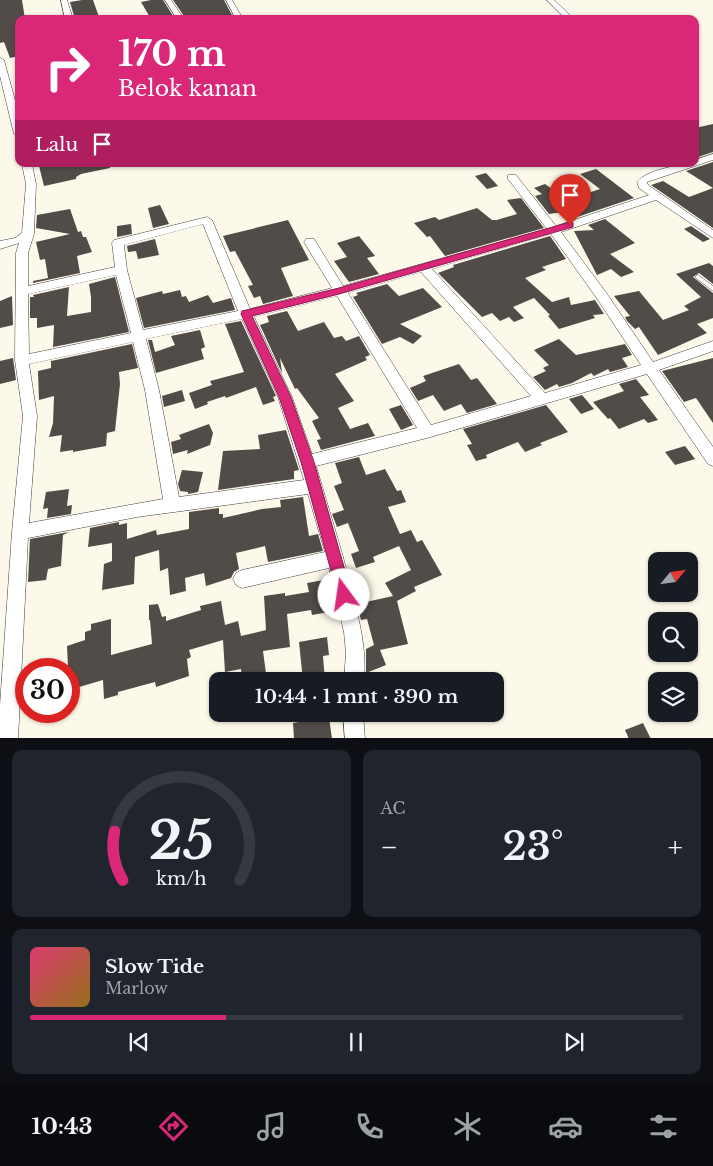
<!DOCTYPE html>
<html lang="id">
<meta charset="utf-8">
<style>
:root{--surface:#171b24;--page:#20242c;--text:#f1f3f6;--muted:#9ea1a6;--line:#363941;--accent:#db2777}
body{margin:0;font-family:"Libre Baskerville",serif;background:var(--page);color:var(--text);height:100vh;display:flex;flex-direction:column;font-size:19px;white-space:nowrap}
*{box-sizing:border-box;margin:0}
p{font-size:16px;color:var(--muted)}
.icon{flex:none;width:28px;height:28px;fill:none;stroke:currentColor;stroke-width:2;stroke-linecap:round;stroke-linejoin:round}
.map{position:relative;height:738px;overflow:hidden}
.sheet{display:flex;flex-direction:column;gap:12px;padding:12px;background:#0d0f14;flex:1}
.sheet>*{flex:none}
.top-card{position:absolute;left:15px;top:15px;width:684px;height:152px;border-radius:10px;box-shadow:0 1px 4px #0004;background:#db2777;color:#fff;overflow:hidden}
.needle{width:32px;rotate:61deg}
.controls{position:absolute;left:648px;top:552px;display:grid;gap:10px}
.controls a{display:grid;place-items:center;width:50px;height:50px;border-radius:10px;background:var(--surface);box-shadow:0 1px 4px #0004;font-size:25px}
.speed{position:absolute;left:15px;top:658px;display:flex;gap:10px;font-size:25px;font-weight:700;text-align:center}
.speed>*{display:grid;place-content:center;width:65px;height:65px;border-radius:50%;background:var(--surface);box-shadow:0 1px 4px #0004;line-height:1}
.speed .limit{border:8px solid #d22;background:#fff;color:#111}
.pin{position:absolute;display:grid;place-items:center;width:42px;height:42px;color:#fff;margin:-51px -21px;border-radius:50% 50% 50% 0;rotate:-45deg;box-shadow:0 0 5px #0007}
.pin .icon{rotate:45deg}
.me{position:absolute;width:55px;margin:-28px;rotate:346deg;stroke-linejoin:round;filter:drop-shadow(0 0 4px #0008)}
.turn{display:flex;align-items:center;gap:18px;height:105px;padding:0 20px;font-size:22px}
.turn .icon{width:65px;height:65px;stroke-width:2.5}
.turn b{display:block;font-size:35px;line-height:42px}
.then{display:flex;align-items:center;height:48px;padding:0 20px;background:#0003;gap:10px;font-size:19px}
.big{font-size:38px;font-weight:600;line-height:1.1}
.sheet .widget{flex:1;display:flex;flex-direction:column;justify-content:center;gap:8px;min-width:0;padding:0 18px;border-radius:10px;background:var(--page)}
.sheet .dial{align-items:center;gap:0}
.dial svg{height:130px;overflow:visible;fill:none;stroke:var(--line);stroke-width:7;stroke-linecap:round;text-anchor:middle}
.dial text{fill:var(--text);stroke:none}
.song{display:flex;align-items:center;gap:15px}
.cover{width:60px;height:60px;border-radius:8px;background:linear-gradient(135deg,hsl(340 70% 55%),hsl(40 70% 35%))}
.played{height:5px;border-radius:2px;background:linear-gradient(90deg,var(--accent) 30%,var(--line) 30%)}
.keys{display:flex;justify-content:space-around;direction:ltr}
.heat{display:flex;justify-content:space-between;align-items:center;font-size:28px;direction:ltr}
.sheet .tiles{flex:1;display:grid;gap:12px;grid-template-columns:1fr 1fr}
.widget:last-child{grid-column:span 2}
.trip{position:absolute;left:209px;top:672px;width:295px;height:50px;border-radius:10px;background:var(--surface);box-shadow:0 1px 4px #0004;font-weight:600;line-height:50px;text-align:center}
.tabs{display:flex;height:80px;justify-content:space-around;align-items:center;background:#090b0e;color:var(--muted)}
.tabs .icon{width:35px;height:35px}
.tabs .selected{color:var(--accent)}
.tabs b{font-size:22px;color:var(--text)}
.map>svg:first-child{display:block}
</style>
<div class="map">
<svg width="713" height="739" viewBox="0 0 713 739">
<rect width="100%" height="100%" fill="#fdf9ea"/>
<!-- building -->
<path fill="#524c48" d="M0 0H22L25 19H19V56L10 58 4 42 0 43Z
M82 0H93L99 17 85 19 84 15 74 16 70 2Z
M151 0H163L175 19H151L141 2Z
M173 0H224L234 19H186Z
M713 124V152L695 158V128Z
M713 162V228L651 185 663 181 689 197 713 188 686 171Z
M48 164H109L110 168 81 174 76 177V179L44 186 39 166Z
M596 169 634 198 577 217 570 211 549 214 535 196 542 194 534 188 545 184 567 200 600 189 580 174Z
M486 173 498 186 487 189 475 176Z
M521 198 544 228 445 256 430 236 427 237 414 223 435 217 439 220 477 208 492 220H497L517 214 507 200Z
M160 205 169 224 153 228 148 208Z
M70 209 78 232 81 231 83 237H86L92 252 77 256 80 273 33 283V281L48 278 45 259 40 260 36 242 70 234 36 228 37 215Z
M605 219 635 243 610 254 634 272 621 277 611 269 597 275 574 231 594 230 588 225Z
M288 220 309 260 281 268 293 296 263 304 260 296 254 298 248 286 253 285 235 251 230 252 223 236Z
M131 224 132 234 117 237V226Z
M691 226 710 239 703 242 684 229Z
M359 236 375 256 367 258 379 274 349 282 334 261 347 257 337 243Z
M550 236 566 259 542 267 546 270 525 278 552 302 569 297 571 305 595 300 604 314 593 315 595 318 559 329 548 316 550 315 534 298 513 307 524 318 514 322 509 317 500 321 492 313 482 317 438 273 454 267 453 265Z
M155 239 159 255 138 259 136 251 128 252 127 246Z
M709 263 713 266V284L699 273 693 277 713 293V318L697 324 707 333 658 355 639 327 635 329 627 321 625 317 630 316 614 296 639 291 663 320 689 310 684 306 701 297 676 274Z
M115 277 129 332 53 347 54 325 37 328V318H30V297H34L33 295 69 287 67 316 91 312V297L89 284Z
M387 284 399 296 423 288 442 307 400 324 422 336 413 344 400 337 382 344 353 297 358 295 356 293Z
M180 290 182 297 186 296 189 302 208 295 213 303 231 298 235 310 144 328 136 298 162 291 163 294Z
M12 296 13 325 0 328V301Z
M287 311 298 331 324 322 334 338 342 336 346 341 359 336 370 355 365 357 367 360 335 374 354 401 338 408 350 429 368 423 375 436 321 450 317 440 321 439 312 421 319 418 297 388 295 389 280 358 282 373 260 325 269 322 267 316Z
M241 321 276 396 273 397 275 401 263 405 256 387 226 398 225 396 207 402 208 404 195 409 189 393 212 385 210 381 244 372 225 324Z
M200 330 205 347 201 349 204 359 156 373 148 340H152L155 352 175 345 171 336Z
M559 339 576 355 625 344 632 355 622 358 628 367 610 372 608 369 594 376 591 373 572 383 559 387 557 384 545 390 533 377 546 371 543 368 549 365 534 350Z
M132 344 138 368 119 372 120 384 115 431 107 433 106 446 73 452V450L60 452 62 435 49 437 53 423 54 396 39 400 38 371 51 368V361Z
M13 358 16 380 0 384V361Z
M713 358V423L696 398 684 402 662 371Z
M459 364 471 380 477 378 497 404 467 413 461 404 444 411 433 395 418 401 410 388 426 381 423 376Z
M636 379 649 395 640 397 658 420 648 423 644 419 619 429 610 418 608 419 593 402 624 391 619 384Z
M182 390 185 401 164 407 162 396Z
M582 395 594 409 581 414 569 399Z
M401 405 413 425 401 430 389 409Z
M546 405 568 432 540 443 542 445 525 452 518 442 486 455 487 458 476 461 467 445 472 444 463 429Z
M209 424 213 433 210 445 187 454 188 450 173 454 171 442 181 439 179 435Z
M286 430 299 470 294 471V479L218 490 223 451 260 449 258 435Z
M685 446 695 459 675 465 665 452Z
M359 457 366 475 385 469 397 491 401 490 406 502 388 507 400 534 411 530 417 542 422 540 442 575 414 587 416 591 397 601 408 644 380 650 386 665 366 673V649L374 645 367 619 361 620 357 604 393 596 385 583 411 570 399 546 373 557 375 562 356 568 351 554 359 551 348 523 337 527 332 514 344 510 334 486 342 483 335 463Z
M182 470 203 472 198 492 188 494V492L180 491 178 484Z
M69 489 67 506 72 505 71 514 47 518 48 508 43 509 46 492Z
M303 497 309 536 318 534 323 551 268 562 265 546 236 553 239 569 234 572 231 578 206 586 204 573 185 578 186 591 170 595 168 568 160 571 159 550 135 557 134 584 102 590 104 564 112 561V543L88 547 90 528 119 522V525L127 523V539L156 530 157 535 189 529V512L219 508V514H223V518L262 509 281 507 280 500Z
M69 532 63 535 61 566 48 569 46 580 28 582 30 539Z
M324 580 329 612 312 615 311 610 287 614 290 647 263 651 267 681H242L241 669 225 672 223 640 189 650 191 657 187 659 189 676 156 687 155 682 118 692V695L104 699 103 680 69 690 67 646 85 640V632L91 630V624L111 619V655L152 644 150 620H149V605L158 604 162 617 166 616V621L201 610 200 606 221 601 225 625 238 621 241 636 266 630 264 596 285 593V596L309 592 307 583Z
M327 637 329 655 323 656 325 681H303L299 642Z
M329 717 332 739H294L293 723Z
M643 723 651 739H629L625 730Z"/>
<g fill="none" stroke-linecap="round" stroke-linejoin="round">
<!-- lane casing -->
<g stroke="#3e3e3e" stroke-width="1">
<path id="lane" d="M698 275 713 286V291L696 278 695 277 696 276Z"/>
</g>
<!-- street casing -->
<g stroke="#3e3e3e" stroke-width="1">
<path id="street" d="M61 0H67L73 19H65Z
M165 0H171L184 19H177Z
M226 0H232L243 19H236Z
M547 0H554L574 19H566Z
M0 58 4 60 19 115V137L14 134 0 76Z
M713 154V160L647 182 648 185 713 230V238L656 200 561 232 605 291 653 362 713 341V351L659 370 713 447V466L708 464 647 374 427 438 316 466C328 507 341 547 351 587 359 621 367 647 364 681H344L346 653 344 632 329 568 242 588 236 585 233 579 236 573 242 570 325 552 308 494 137 517 28 538 18 739H0V705L12 532 23 416 15 360 16 253 19 243 0 249V241L15 238 22 233 26 184 22 164H32L36 184 34 234 28 253V286L115 267 112 243 114 240 207 217 212 220 250 309 332 288 304 242 306 239H314L343 286 547 229 508 179V175H516L556 226 649 195 639 188 637 182C646 170 680 164 695 164V160ZM203 224 238 311 143 330 127 270 124 245ZM551 234 596 297 641 365 545 393 432 269ZM421 272 531 396 431 425 348 293ZM116 275 131 333 29 354 28 294ZM337 296 417 428 312 454 292 397 254 317ZM242 319 278 397 304 480 179 497 159 390 146 339ZM133 342 145 390 163 499 29 523 37 416 29 364Z
M343 714H363L365 739H345Z"/>
</g>
<!-- lane -->
<use href="#lane" fill="#fff" fill-rule="evenodd"/>
<!-- street -->
<use href="#street" fill="#fff" fill-rule="evenodd"/>
</g>
<!-- route -->
<path fill="#db2777" stroke="#8e194d" d="M570 222 573 223V227L339 294 252 316 291 397 314 462 352 595 349 600 344 602 339 600 301 462 279 397 241 314 242 311 339 288Z"/>
</svg>
<div class="controls">
<a><svg class="needle" viewBox="-14 -14 28 28"><path d="M0-13l5 13h-10z" fill="#e53935"/><path d="M0 13l5-13h-10z" fill="#9ea1a6"/></svg></a>
<a><svg class="icon" aria-label="search" viewBox="0 0 24 24"><circle cx="10" cy="10" r="6"/><path d="M15 15l6 6"/></svg></a>
<a><svg class="icon" aria-label="layers" viewBox="0 0 24 24"><path d="M12 4l9 5-9 5-9-5zM3 14l9 5 9-5"/></svg></a>
</div>
<div class="speed"><div class="limit">30</div></div>
<div class="pin" style="left:570px;top:225px;background:#d93025"><svg class="icon" aria-label="arrive" viewBox="0 0 24 24"><path d="M6 21V4h12l-3 4 3 4H6"/></svg></div>
<svg class="me" style="left:344px;top:595px" viewBox="-20 -20 40 40"><circle r="19" fill="#fff"/><path d="M0-13L10 11 0 6-10 11z" fill="#db2777"/></svg>
<div class="trip">10:44 · 1 mnt · 390 m</div>
<div class="top-card">
<div class="turn"><svg class="icon" aria-label="right" viewBox="0 0 24 24"><path d="M7 20v-9h11M14 6l5 5-5 5"/></svg><div><b>170 m</b>Belok kanan</div></div>
<div class="then">Lalu<svg class="icon" aria-label="arrive" viewBox="0 0 24 24"><path d="M6 21V4h12l-3 4 3 4H6"/></svg></div>
</div>
</div>
<section class="sheet">
<div class="tiles">
<div class="widget dial"><svg viewBox="0 0 100 80">
<path d="M14 69A42 42 0 1 1 86 69"/>
<path d="M14 69A42 42 0 0 1 9 39" stroke="#db2777"/>
<text x="50" y="56" font-size="32" font-weight="700">25</text>
<text x="50" y="72" font-size="11">km/h</text>
</svg></div>
<div class="widget"><p>AC</p>
<div class="heat"><a>−</a><b class="big">23°</b><a>+</a></div>
</div>
<div class="widget">
<div class="song"><i class="cover"></i><div><b>Slow Tide</b><p>Marlow</p></div></div>
<div class="played"></div>
<div class="keys"><svg class="icon" aria-label="previous" viewBox="0 0 24 24"><path d="M18 5L8 12l10 7zM5 5v14"/></svg><svg class="icon" aria-label="pause" viewBox="0 0 24 24"><path d="M8 5v14M16 5v14"/></svg><svg class="icon" aria-label="next" viewBox="0 0 24 24"><path d="M6 5l10 7-10 7zM19 5v14"/></svg></div>
</div>
</div>
</section>
<nav class="tabs">
<b>10:43</b>
<svg class="icon selected" aria-label="directions" viewBox="0 0 24 24"><path d="M12 3l9 9-9 9-9-9zM9 14v-3h6M13 9l2 2-2 2"/></svg>
<svg class="icon" aria-label="music" viewBox="0 0 24 24"><path d="M9 18V5l10-2v13"/><circle cx="6" cy="18" r="3"/><circle cx="16" cy="16" r="3"/></svg>
<svg class="icon" aria-label="phone" viewBox="0 0 24 24"><path d="M5 4h4l2 5-3 2q2 4 5 5l2-3 5 2v4C11 20 4 13 5 4z"/></svg>
<svg class="icon" aria-label="climate" viewBox="0 0 24 24"><path d="M12 3v18M4 7l16 10M4 17L20 7"/></svg>
<svg class="icon" aria-label="car" viewBox="0 0 24 24"><path d="M5 17H2v-5l4-1 3-4h7l3 4 3 1v5h-3M9 17h6M6 11h13"/><circle cx="7" cy="17" r="2"/><circle cx="17" cy="17" r="2"/></svg>
<svg class="icon" aria-label="filters" viewBox="0 0 24 24"><path d="M4 7h16M4 17h16"/><circle cx="9" cy="7" r="2"/><circle cx="15" cy="17" r="2"/></svg>
</nav>
